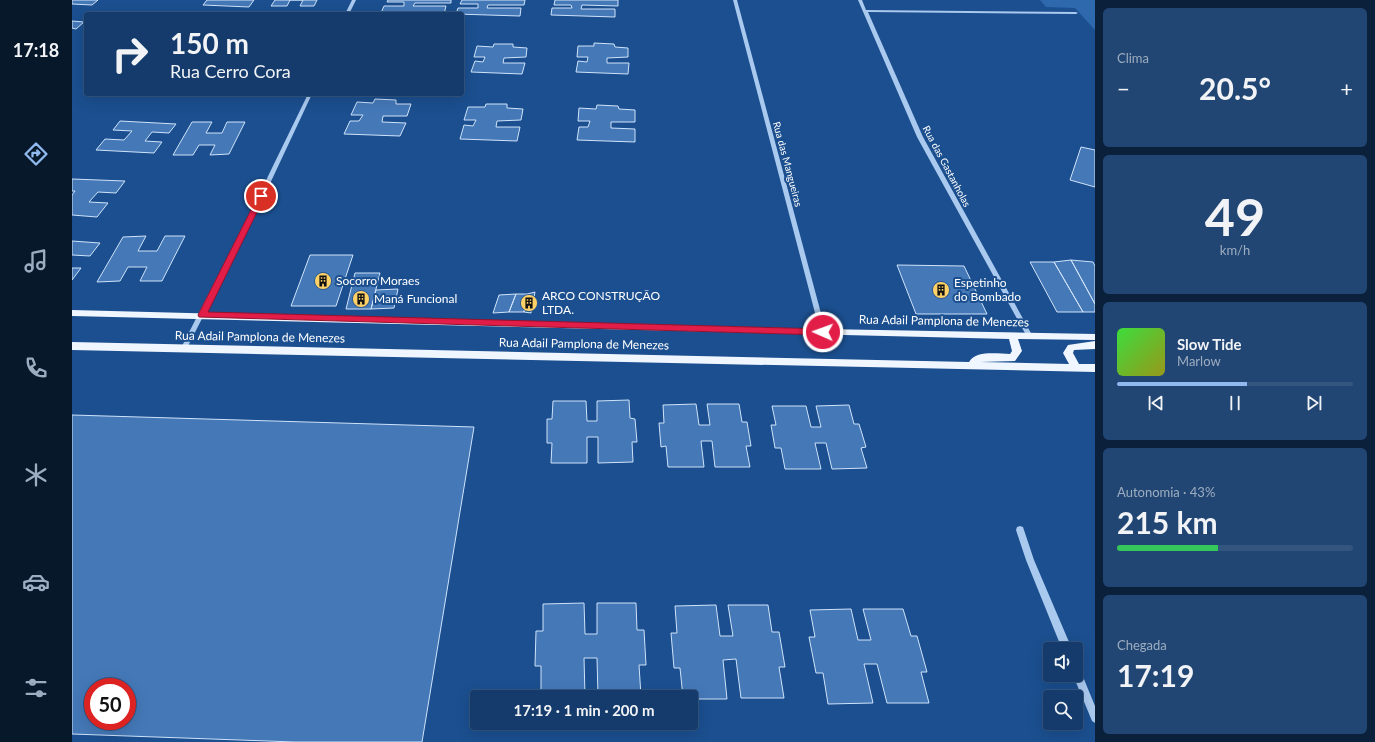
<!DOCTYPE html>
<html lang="pt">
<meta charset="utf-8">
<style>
:root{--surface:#143b6b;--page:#214673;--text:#f1f3f6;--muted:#9dadc1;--line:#33557e;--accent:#90b9f0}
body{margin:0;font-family:Lato,sans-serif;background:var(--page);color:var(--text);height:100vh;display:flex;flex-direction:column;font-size:15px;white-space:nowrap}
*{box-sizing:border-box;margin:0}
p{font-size:13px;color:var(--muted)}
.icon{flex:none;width:22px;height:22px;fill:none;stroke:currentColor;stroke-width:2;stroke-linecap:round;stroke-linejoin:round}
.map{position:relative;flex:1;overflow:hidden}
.details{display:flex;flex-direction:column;gap:8px;padding:8px;background:#0b203b;width:280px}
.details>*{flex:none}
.guide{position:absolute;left:12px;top:12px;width:380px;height:84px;border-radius:4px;box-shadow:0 4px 16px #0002,0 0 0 1px var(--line);background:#143b6b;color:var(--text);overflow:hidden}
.fabs{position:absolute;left:971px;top:642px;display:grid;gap:8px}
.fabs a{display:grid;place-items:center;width:40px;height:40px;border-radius:4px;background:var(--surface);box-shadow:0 4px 16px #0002,0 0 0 1px var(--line);font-size:20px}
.speed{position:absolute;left:12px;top:678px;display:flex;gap:8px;font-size:20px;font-weight:700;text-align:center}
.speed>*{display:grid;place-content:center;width:52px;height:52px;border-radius:50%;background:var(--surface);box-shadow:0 4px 16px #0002,0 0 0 1px var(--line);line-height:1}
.speed .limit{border:6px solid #d22;background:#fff;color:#111}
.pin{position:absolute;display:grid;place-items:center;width:34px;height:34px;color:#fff;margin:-17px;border:2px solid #fff;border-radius:50%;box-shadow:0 1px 4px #0007}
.me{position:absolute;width:44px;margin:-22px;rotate:272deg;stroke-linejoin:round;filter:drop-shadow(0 0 3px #0008)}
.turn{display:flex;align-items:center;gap:14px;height:84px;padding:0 20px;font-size:18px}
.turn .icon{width:52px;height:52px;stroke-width:2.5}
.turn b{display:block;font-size:28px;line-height:34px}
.big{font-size:30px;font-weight:700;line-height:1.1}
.details .tile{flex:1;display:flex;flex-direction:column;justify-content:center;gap:6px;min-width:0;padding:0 14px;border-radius:6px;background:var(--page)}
.details .dial{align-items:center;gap:0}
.dial b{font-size:52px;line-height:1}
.song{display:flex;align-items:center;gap:12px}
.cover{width:48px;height:48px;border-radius:6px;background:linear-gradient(135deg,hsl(120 70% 55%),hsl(60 70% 35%))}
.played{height:4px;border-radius:2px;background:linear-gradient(90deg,var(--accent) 55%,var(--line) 55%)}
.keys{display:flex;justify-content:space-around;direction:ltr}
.heat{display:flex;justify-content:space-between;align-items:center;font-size:22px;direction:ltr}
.charge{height:6px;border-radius:3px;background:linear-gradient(90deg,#34c759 43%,var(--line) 0)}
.trip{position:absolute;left:398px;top:690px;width:228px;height:40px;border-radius:4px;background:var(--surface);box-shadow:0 4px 16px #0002,0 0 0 1px var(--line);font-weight:700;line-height:40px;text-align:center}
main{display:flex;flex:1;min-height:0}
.menu{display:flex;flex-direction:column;width:72px;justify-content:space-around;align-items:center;background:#08182b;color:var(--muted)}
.menu .icon{width:28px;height:28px}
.menu .on{color:var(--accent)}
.menu b{font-size:18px;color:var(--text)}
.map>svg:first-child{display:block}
</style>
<main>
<nav class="menu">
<b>17:18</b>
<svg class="icon on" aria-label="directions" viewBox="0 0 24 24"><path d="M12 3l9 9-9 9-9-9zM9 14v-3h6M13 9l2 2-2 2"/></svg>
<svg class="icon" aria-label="music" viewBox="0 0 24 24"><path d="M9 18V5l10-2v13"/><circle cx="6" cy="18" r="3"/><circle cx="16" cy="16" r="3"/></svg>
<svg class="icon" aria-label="phone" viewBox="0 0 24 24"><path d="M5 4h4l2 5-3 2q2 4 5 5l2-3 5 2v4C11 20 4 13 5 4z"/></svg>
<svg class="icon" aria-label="climate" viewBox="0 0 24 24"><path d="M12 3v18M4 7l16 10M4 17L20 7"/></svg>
<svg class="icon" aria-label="car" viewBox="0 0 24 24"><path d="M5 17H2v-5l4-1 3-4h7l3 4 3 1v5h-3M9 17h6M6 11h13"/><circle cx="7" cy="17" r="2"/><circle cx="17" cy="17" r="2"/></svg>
<svg class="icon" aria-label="filters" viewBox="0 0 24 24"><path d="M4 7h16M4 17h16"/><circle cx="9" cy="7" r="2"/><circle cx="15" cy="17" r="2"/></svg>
</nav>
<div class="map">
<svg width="1023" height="742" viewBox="0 0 1023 742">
<rect width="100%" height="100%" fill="#1b4f8f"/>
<!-- green -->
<path fill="#2e69ad" d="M968 0H1023V30L1003 8 974 7Z"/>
<!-- building -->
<path fill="#4478b7" stroke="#cfe3fa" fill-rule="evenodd" d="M0 0H26L20 5 0 4Z
M135 0H182L177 7 131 5Z
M203 0H245L242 6H228L231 0H218L215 6H199Z
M316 0H379V3H343L341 6H374L372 14 309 13 312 6H332V2H315Z
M390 0H453L452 5H416L415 8H449L448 16 384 14 386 8H406V4H388Z
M483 0H546V6L510 5 509 9H543V17L479 15 480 8H500L499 5H482Z
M0 21 12 22 4 29 0 28Z
M522 43 542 44 543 47 556 48V57L535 58V63H557L556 74 504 72 506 61 515 62 516 57H505L506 46H522Z
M422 44H441V47L455 48 454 57 432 58 431 63H453L450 74 399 72 403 61 411 62 413 57H402L405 46 421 47Z
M303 99 324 100V104H339L335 116H311L310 122 334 123 328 136 272 134 278 121H287L291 115H279L285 102 301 103Z
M414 104H435V108L451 109 449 120 425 121 424 127H448L445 141 388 139 392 125 401 126 404 120H392L396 107H413Z
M525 105 546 106 547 109 563 110V122H539V128L563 129V142L505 140 507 127H516L518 121H506L507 108 524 109Z
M48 121 104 124 97 133 80 132 73 141 90 142 82 153 24 150 33 139 52 140 60 131 41 130Z
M120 122H140L134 133H150L155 122H173L157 154 138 155 143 145H127L121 155H101Z
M1009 147 1023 150V187L998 180Z
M0 179 53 181 44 193 26 192 17 202 36 203 25 217 0 215V195L3 191H0Z
M74 236 66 251H85L93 236H113L90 281H68L75 267H56L48 281 25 282 51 237Z
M0 241 28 243 18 256 0 255Z
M238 255H281L264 306H219Z
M999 260 1021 262 1023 266V304Z
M999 260 1023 304V312H1011L982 262Z
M958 262H982L1011 312H985Z
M825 265 892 266 915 314H844Z
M0 268H9L0 280Z
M283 273H308L299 309H274Z
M326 289 322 308 299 309 304 290Z
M463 292 459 313 452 312 455 294Z
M444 294H455L452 312H437Z
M444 294 437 312 421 313 427 295Z
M557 400 558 418 563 419 565 442H560L561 462 526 463V437H515V463H479L480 443H475V419H480L481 401H514L515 421H525V401Z
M624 404 627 425H638L635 404H667L670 422H675L679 446H674L678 467H643L640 441H629L632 467H596L594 446 589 447 587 423H592L591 405Z
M777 405 782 424H787L794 447 789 448 795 468 760 469 754 443H743L749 469H713L709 448H703L699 425H704L700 406H734L739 427H749L744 406Z
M0 415 402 427 350 742H223L0 734ZM21 687H55V721H21Z
M512 603 513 634H525V603H564L565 630H572L574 665H567L569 696H526L525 658H512L513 696 469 697V666H463L464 631H471V604Z
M644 605 648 636H661L656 605H696L700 632H707L713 667H707L712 698H669L664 659 651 660 655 699H619V697H611L608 668H602L599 633H605L603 606Z
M779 609 786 640H799L791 609H831L839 636H845L855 672H849L857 703H815L805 664H792L801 703 756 704 751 673H744L737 637H743L738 610Z"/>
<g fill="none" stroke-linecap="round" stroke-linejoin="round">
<!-- minor -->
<path fill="#a9c9ee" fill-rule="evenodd" d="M280 0H284L277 14H273Z
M661 0H665L754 332 751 334 748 332Z
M786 0H790L794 10 1004 12 1006 13 1004 14 796 12 851 137 960 335 959 337H955L954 335 845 137Z
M236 94H240L187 207 115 348 114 350H110L109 348 181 207Z
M948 526 951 527 962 560 1000 649H990L954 560 944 530 945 527Z
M1004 665 1007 667 1023 706V723L1020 721 1001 675H1004Z"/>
<!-- major -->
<path fill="#f0f6ff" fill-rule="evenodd" d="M0 310 751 329 1023 334V340L946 339 950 351 943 361 908 362 997 364 991 353 996 345 1023 341V349L1002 350 1001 353 1007 364H1023V372L0 350V342L897 362C904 350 926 354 938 354L940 351 937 339 0 316Z"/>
</g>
<!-- route -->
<path fill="#e11d48" stroke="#92132f" d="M189 193 193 196 136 312 751 329 755 332 751 335 127 317 126 315 186 196Z"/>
<!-- icons -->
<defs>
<g id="building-disc" transform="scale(0.9)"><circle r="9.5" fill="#ffd166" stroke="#1b4f8f"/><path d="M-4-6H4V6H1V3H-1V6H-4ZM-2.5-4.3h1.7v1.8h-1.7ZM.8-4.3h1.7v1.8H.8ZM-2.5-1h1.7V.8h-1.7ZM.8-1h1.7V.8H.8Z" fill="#111"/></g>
</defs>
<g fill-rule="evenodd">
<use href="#building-disc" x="251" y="281"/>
<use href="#building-disc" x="869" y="290"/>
<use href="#building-disc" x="289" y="299"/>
<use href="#building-disc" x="457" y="303"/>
</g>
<g text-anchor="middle" stroke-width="4" stroke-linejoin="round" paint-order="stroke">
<!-- far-street labels -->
<g font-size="10" fill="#fff" stroke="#1b4f8f">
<text transform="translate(716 164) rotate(75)" y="4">Rua das Mangueiras</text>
<text transform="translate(875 166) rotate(62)" y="4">Rua das Gastanholas</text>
</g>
<!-- poi labels -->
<g font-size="12" fill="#fff" stroke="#1b4f8f" text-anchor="start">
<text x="264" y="285">Socorro Moraes</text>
<text x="882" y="287">Espetinho<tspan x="882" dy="14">do Bombado</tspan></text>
<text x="470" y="300">ARCO CONSTRUÇÃO<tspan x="470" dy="14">LTDA.</tspan></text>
<text x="302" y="303">Maná Funcional</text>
</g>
<!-- street labels -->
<g font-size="12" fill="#fff" stroke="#1b4f8f">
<text transform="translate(872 321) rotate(1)" y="4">Rua Adail Pamplona de Menezes</text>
<text transform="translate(188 337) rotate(1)" y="4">Rua Adail Pamplona de Menezes</text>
<text transform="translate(512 344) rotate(1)" y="4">Rua Adail Pamplona de Menezes</text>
</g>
</g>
</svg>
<div class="fabs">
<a><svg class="icon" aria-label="sound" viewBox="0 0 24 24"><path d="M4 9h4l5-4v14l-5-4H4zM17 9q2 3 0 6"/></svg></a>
<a><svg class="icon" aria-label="search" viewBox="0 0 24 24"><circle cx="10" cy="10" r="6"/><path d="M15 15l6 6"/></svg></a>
</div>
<div class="speed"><div class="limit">50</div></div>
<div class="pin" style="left:189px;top:196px;background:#d93025"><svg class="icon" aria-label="arrive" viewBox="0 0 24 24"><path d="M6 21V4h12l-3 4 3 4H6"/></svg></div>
<svg class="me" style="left:751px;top:332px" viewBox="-20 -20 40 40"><circle r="17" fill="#e11d48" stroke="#fff" stroke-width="3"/><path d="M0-11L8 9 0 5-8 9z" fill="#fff"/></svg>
<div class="trip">17:19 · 1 min · 200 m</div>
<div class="guide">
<div class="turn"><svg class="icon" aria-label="right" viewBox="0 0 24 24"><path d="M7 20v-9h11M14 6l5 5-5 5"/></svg><div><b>150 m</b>Rua Cerro Cora</div></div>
</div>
</div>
<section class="details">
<div class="tile"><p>Clima</p>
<div class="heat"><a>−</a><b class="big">20.5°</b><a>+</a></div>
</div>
<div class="tile dial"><b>49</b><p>km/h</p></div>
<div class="tile">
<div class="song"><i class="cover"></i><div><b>Slow Tide</b><p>Marlow</p></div></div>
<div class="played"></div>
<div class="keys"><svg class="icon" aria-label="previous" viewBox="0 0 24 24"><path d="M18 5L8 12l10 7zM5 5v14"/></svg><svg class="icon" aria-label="pause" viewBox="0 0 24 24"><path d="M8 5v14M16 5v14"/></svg><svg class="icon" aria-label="next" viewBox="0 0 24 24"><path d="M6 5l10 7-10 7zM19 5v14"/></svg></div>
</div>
<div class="tile"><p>Autonomia · 43%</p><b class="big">215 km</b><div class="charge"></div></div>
<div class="tile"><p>Chegada</p><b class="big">17:19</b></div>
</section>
</main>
